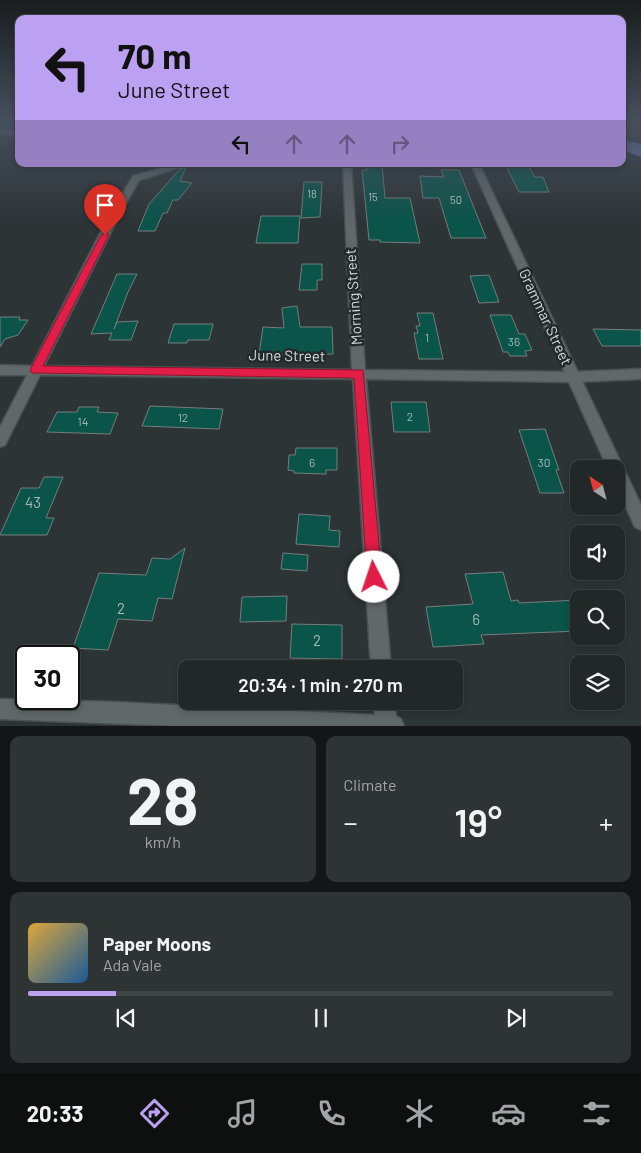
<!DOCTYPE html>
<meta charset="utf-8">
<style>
:root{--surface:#222728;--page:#2e3334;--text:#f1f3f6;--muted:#a2a5a8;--line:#3f4445;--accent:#bca0f2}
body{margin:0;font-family:Barlow,sans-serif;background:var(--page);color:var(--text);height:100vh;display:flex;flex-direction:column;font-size:19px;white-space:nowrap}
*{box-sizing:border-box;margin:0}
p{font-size:16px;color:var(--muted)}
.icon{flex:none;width:28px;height:28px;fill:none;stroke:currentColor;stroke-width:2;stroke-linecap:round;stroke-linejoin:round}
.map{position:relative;height:726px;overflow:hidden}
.drawer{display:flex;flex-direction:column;gap:10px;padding:10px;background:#131516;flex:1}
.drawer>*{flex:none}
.banner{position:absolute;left:15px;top:15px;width:611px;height:152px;border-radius:10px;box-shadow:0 2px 8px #0003,0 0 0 1px var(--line);background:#bca0f2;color:#111;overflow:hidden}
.needle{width:32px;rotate:324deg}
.tools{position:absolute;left:570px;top:460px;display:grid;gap:10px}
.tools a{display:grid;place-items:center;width:55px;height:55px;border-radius:10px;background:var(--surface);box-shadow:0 2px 8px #0003,0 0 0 1px var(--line);font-size:25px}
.speed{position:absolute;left:15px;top:645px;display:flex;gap:10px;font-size:25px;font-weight:700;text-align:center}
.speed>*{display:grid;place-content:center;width:65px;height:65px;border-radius:50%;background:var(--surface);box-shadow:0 2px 8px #0003,0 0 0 1px var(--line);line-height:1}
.speed .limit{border:2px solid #111;border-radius:8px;background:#fff;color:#111}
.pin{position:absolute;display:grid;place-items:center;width:42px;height:42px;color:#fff;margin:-51px -21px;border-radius:50% 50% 50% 0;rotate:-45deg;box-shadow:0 0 5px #0007}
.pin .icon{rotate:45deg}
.me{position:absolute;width:55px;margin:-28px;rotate:356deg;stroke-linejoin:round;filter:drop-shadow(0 0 4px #0008)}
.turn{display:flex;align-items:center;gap:18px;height:105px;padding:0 20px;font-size:22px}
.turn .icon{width:65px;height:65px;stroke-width:2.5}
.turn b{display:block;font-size:35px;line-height:42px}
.lanes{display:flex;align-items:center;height:48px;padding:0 20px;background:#0003;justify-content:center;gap:25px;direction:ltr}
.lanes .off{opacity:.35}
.big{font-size:38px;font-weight:600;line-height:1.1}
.drawer .card{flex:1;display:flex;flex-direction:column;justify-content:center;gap:8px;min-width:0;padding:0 18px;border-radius:10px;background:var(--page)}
.drawer .dial{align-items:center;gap:0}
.dial b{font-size:65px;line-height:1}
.song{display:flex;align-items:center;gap:15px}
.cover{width:60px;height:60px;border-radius:8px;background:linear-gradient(135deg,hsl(40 70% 55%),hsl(210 70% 35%))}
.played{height:5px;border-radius:2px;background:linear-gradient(90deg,var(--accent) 15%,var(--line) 15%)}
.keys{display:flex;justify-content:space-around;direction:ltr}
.heat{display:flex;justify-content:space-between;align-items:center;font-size:28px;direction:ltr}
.drawer .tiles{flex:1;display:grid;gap:10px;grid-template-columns:1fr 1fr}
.card:last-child{grid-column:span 2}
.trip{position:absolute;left:178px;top:660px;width:285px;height:50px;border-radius:10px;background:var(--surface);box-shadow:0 2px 8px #0003,0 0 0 1px var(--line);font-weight:600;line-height:50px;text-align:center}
.dock{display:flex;height:80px;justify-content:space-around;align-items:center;background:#0e1010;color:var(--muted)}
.dock .icon{width:35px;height:35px}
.dock .selected{color:var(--accent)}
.dock b{font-size:22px;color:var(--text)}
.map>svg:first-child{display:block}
</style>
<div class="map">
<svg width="641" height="726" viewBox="0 0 641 726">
<rect width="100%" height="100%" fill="#2d3436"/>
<!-- water -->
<path fill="#697bb1" d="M622 140 641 144V157L623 150Z"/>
<!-- building -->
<path fill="#0a544a" stroke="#757e7c" d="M367 164H382L385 198H410L420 243 380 242V240H369L362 170H367Z
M505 164H527L535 177H543L549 192H519Z
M186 167 180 181 192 183 178 200H173L167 213H163L155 231H138L149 204 180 169Z
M441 170H459L486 238H451L439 198H423L420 176 444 177Z
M304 182H322L320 217 301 218Z
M261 216H300L298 243H256Z
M302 264H322V280H317V290H299Z
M117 274H137L128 292 114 329 117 322 138 321 131 340H109L112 333 91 334Z
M489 275 499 302 479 303 470 276Z
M297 306 300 327H332L333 354 259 355 263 327 284 328 282 308Z
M417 313H433L443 359H419L414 333H418L416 326H420Z
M490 315H511L519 334H525L532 350 525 351 527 356H510L508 352H503Z
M0 317H20L19 320H28L18 335 5 339 0 347Z
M174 324H213L209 340H188L187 343H168Z
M593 329 641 330V346H602Z
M391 402H426L430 432H394Z
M150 406 223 409 219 429 142 426Z
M79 407H99L97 412 118 413 110 434 47 432 57 412H77Z
M545 429 559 470H556L564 493H540L519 430Z
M296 448H337V470H326V474L294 473V471L288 470 289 455H295Z
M44 477H63L46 518H54L47 535H0L21 488H39Z
M299 514 330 516 329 530 340 531 339 547 296 544Z
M185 548 172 599 158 598 152 621 118 619 108 650 73 648 99 573 146 575 152 558 170 559Z
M283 553 308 555 307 571 281 569Z
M503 572 511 601 518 600 519 603 579 600V631L481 635 484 644 433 647 426 607 473 604 465 574Z
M287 596 286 621 240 622 242 597Z
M292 624 342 625V659L290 658Z"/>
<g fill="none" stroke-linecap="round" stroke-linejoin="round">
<!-- service casing -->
<g stroke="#4b5152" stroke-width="3">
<path id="service" d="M0 130 19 132V136L0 134Z"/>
</g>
<!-- minor casing -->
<g stroke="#4b5152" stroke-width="3">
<path id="minor" d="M178 164H190L139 180 117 220 44 366 352 370 343 164H351L365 370 573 372 641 369V379L573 382 366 379 391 669H371L353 379 40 375 5 445 0 447V427L27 375H0V365L32 366 107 220 133 176Z
M0 699 115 702 375 715 374 701H394L396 716 401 719 404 726H179L0 719Z"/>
</g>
<!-- tertiary casing -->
<g stroke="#4b5152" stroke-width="3">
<path id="tertiary" d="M471 164H479L641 505V530L635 527 616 486V469H608Z"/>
</g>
<!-- service -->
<use href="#service" fill="#606869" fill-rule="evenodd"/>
<!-- minor -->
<use href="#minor" fill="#606869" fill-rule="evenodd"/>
<!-- tertiary -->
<use href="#tertiary" fill="#606869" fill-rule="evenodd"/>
</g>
<!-- sky -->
<linearGradient id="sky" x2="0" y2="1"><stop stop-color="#191d1e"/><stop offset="0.54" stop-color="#46505d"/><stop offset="1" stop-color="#46505d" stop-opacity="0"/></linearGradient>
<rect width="641" height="223" fill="url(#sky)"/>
<!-- route -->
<path fill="#e11d48" stroke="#92132f" d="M105 232 109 235 43 366 363 370 382 577 380 583 374 585 369 583 367 577 354 378 32 373 30 370 101 235Z"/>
<g text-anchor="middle" stroke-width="5" stroke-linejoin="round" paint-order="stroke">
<!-- far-number labels -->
<g font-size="11" fill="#a3b9b8">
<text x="312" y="198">18</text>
<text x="373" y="201">15</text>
<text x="456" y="204">50</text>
</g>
<!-- number labels -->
<g font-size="12" fill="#a3b9b8">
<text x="427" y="342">1</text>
<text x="514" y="346">36</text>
<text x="410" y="421">2</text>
<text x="183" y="422">12</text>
<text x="83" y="426">14</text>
<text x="312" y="467">6</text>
<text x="544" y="467">30</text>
</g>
<!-- street labels -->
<g font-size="15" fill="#d6dbdc" stroke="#232a2c">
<text transform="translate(354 297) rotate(-94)" y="5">Morning Street</text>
<text transform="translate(545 317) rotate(65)" y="5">Grammar Street</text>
<text transform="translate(287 356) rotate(1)" y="5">June Street</text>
</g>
<!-- near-number labels -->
<g font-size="15" fill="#a3b9b8">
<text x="33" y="508">43</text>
<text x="121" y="614">2</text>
<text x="476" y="625">6</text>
<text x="317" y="646">2</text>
</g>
</g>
</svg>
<div class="tools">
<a><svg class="needle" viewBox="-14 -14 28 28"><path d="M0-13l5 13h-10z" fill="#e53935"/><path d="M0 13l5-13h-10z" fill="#a2a5a8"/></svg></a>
<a><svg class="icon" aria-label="sound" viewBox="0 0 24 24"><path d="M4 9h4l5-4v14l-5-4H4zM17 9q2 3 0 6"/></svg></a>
<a><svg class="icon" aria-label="search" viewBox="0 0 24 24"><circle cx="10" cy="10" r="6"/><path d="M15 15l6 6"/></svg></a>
<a><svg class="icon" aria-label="layers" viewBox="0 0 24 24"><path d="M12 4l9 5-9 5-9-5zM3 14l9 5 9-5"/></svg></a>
</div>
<div class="speed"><div class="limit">30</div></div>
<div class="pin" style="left:105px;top:235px;background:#d93025"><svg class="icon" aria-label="arrive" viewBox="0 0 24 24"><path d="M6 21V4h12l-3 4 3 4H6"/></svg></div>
<svg class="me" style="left:374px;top:577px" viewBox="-20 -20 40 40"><circle r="19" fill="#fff"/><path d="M0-13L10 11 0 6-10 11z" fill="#e11d48"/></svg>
<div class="trip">20:34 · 1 min · 270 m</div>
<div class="banner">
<div class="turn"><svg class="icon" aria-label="left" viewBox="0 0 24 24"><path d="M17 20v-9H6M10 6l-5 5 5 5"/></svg><div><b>70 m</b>June Street</div></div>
<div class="lanes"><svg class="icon" aria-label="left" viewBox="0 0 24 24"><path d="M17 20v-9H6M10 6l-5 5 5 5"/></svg><svg class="icon off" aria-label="ahead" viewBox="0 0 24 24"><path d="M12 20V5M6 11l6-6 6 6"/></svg><svg class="icon off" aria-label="ahead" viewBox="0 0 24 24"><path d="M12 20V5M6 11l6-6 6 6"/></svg><svg class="icon off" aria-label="right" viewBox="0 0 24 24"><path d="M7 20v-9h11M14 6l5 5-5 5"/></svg></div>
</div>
</div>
<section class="drawer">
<div class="tiles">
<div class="card dial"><b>28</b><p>km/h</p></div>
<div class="card"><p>Climate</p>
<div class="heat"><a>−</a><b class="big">19°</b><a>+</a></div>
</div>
<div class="card">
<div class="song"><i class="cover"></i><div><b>Paper Moons</b><p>Ada Vale</p></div></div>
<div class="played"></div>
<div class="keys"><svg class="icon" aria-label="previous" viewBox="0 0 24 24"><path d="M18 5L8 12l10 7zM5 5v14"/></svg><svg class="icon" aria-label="pause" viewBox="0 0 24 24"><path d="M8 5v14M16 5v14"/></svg><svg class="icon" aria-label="next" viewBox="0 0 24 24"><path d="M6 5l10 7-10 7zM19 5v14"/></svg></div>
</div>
</div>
</section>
<nav class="dock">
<b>20:33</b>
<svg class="icon selected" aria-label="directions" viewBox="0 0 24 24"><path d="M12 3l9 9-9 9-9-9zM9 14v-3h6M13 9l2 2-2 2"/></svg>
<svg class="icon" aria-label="music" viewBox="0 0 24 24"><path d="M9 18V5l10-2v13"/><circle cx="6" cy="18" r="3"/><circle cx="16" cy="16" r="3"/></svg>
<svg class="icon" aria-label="phone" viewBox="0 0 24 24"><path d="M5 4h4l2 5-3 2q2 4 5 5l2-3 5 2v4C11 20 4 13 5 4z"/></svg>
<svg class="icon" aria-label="climate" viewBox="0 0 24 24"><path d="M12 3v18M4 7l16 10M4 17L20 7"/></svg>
<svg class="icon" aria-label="car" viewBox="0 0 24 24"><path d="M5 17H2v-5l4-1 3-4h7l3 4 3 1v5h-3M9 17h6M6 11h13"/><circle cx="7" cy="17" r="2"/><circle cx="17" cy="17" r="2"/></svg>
<svg class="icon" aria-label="filters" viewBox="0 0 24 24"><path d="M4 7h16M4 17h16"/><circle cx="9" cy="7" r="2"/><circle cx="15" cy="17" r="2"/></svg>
</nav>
